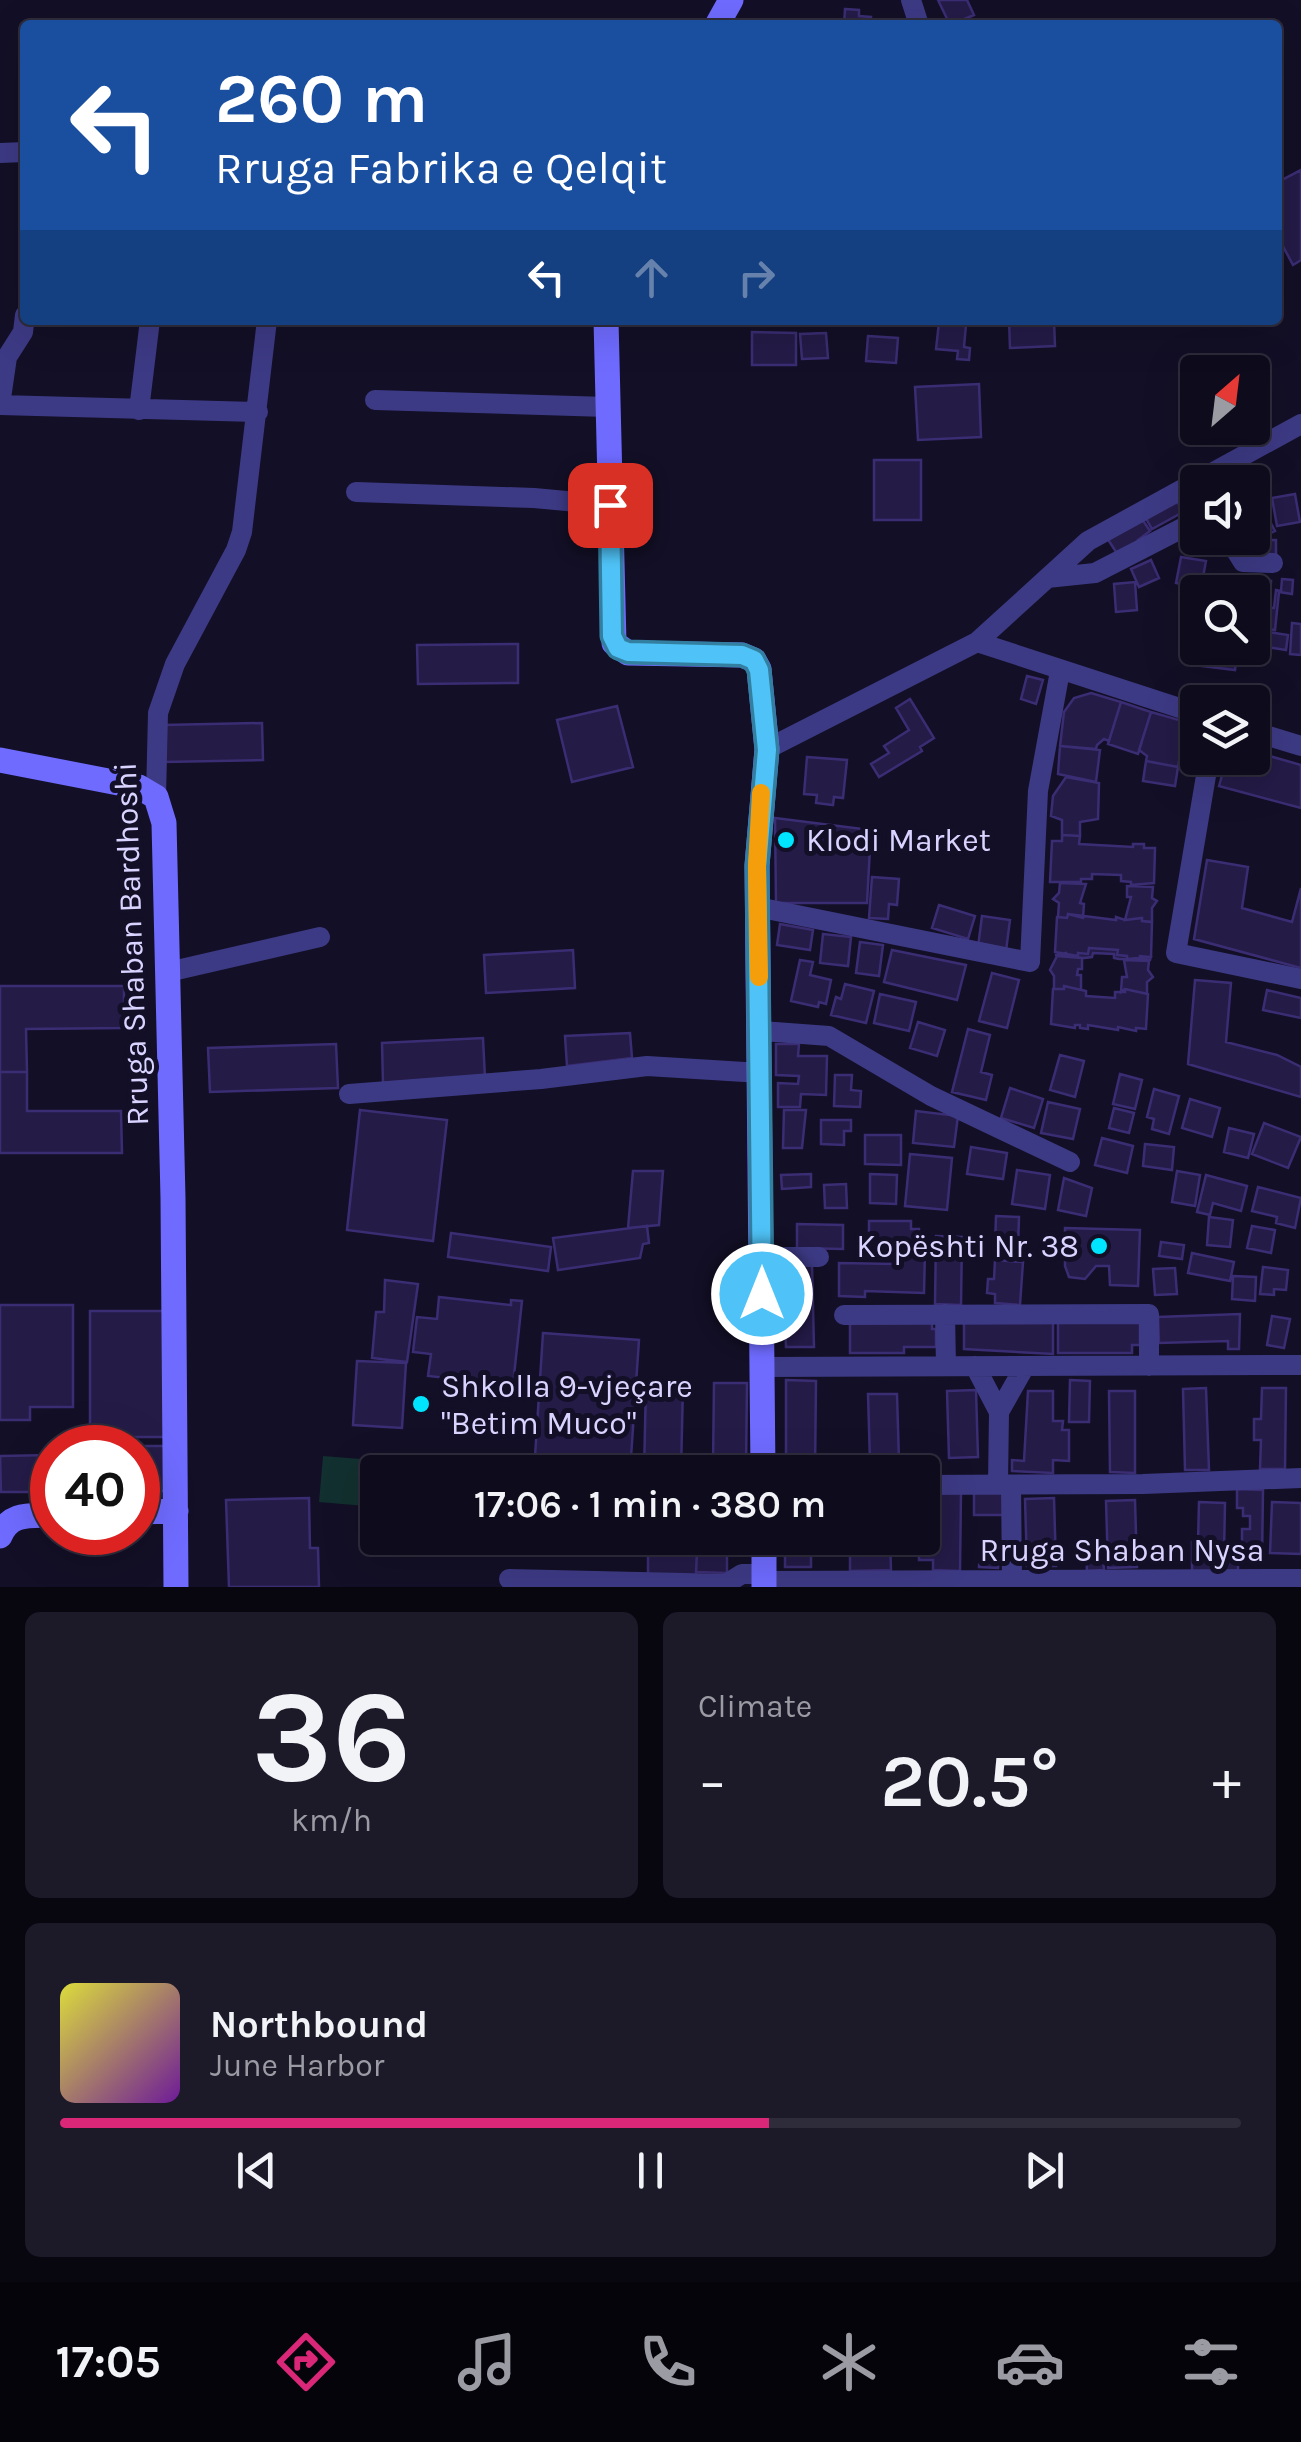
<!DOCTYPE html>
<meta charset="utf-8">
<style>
:root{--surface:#0e0b1c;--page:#1c1929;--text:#f1f3f6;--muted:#9b9ba3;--line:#2e2b3b;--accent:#db2777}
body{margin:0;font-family:Karla,sans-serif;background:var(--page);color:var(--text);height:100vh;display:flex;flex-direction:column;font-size:38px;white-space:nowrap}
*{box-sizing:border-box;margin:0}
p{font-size:32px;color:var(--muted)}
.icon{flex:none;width:55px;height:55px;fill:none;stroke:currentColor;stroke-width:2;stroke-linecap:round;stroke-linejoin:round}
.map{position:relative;height:1587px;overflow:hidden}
.side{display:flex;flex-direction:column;gap:25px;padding:25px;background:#08060f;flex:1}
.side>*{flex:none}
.top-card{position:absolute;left:20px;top:20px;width:1262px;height:305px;border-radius:10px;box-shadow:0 10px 40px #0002,0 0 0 2px var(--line);background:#1a4fa0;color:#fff;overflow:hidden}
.needle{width:65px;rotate:28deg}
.controls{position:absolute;left:1180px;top:355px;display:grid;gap:20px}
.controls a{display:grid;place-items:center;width:90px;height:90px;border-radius:10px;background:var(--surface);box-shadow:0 10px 40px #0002,0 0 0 2px var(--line);font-size:50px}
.speed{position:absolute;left:30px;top:1425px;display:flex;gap:20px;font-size:50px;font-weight:700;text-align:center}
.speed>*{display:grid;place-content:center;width:130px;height:130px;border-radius:50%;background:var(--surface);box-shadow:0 10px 40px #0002,0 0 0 2px var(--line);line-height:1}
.speed .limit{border:15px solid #d22;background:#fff;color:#111}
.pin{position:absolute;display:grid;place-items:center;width:85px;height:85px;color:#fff;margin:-42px;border-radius:20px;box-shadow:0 5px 15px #0006}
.me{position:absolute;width:110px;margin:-55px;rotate:0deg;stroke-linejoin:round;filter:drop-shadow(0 0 8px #0008)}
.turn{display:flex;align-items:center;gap:35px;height:210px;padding:0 30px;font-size:45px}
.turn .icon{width:130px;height:130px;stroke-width:2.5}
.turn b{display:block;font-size:70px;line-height:85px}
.lanes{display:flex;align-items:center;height:95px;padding:0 30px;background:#0003;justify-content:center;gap:50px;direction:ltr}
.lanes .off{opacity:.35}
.big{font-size:75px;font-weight:600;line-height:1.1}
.side .widget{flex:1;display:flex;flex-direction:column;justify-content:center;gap:15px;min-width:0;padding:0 35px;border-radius:15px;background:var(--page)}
.side .dial{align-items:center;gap:0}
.dial b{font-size:130px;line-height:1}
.song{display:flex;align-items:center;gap:30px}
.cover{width:120px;height:120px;border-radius:15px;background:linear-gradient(135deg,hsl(60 70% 55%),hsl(280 70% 35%))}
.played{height:10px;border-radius:5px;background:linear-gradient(90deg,var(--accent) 60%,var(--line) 60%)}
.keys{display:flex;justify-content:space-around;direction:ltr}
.heat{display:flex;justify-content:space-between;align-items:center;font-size:55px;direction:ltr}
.side .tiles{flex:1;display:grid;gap:25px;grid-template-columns:1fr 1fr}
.widget:last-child{grid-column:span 2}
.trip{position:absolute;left:360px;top:1455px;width:580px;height:100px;border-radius:10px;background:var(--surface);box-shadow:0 10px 40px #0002,0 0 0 2px var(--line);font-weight:600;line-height:100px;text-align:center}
.tabs{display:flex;height:160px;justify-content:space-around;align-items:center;background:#06040b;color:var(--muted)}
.tabs .icon{width:70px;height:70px}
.tabs .current{color:var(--accent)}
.tabs b{font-size:45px;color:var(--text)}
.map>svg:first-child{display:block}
</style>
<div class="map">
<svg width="1301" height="1587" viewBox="0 0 1301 1587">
<rect width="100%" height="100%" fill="#130f26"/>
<!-- green -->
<path fill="#12302f" d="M323 1456 487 1469V1472H378L377 1507 319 1502Z"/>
<!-- building -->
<path fill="#241b47" stroke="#3b2d73" stroke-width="2.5" d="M938 0H967L974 15 950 25Z
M845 9 859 10V16L871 17 870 25H844Z
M1301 170V260L1293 265 1278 237V182Z
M1009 320H1054L1055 346 1010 348Z
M939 322 966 325 964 347 970 348 969 360 957 359 958 351 936 349Z
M752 332 796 333V365H752Z
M826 333 828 358 802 359 800 334Z
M868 336 898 338 896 363 866 361Z
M979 384 981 437 918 440 915 387Z
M874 460H921V520H874Z
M1295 494 1300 522 1277 526 1272 498Z
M1174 496 1183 512 1152 529 1143 513Z
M1260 503 1275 531 1260 538 1255 530 1252 531V507Z
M1140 516 1150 531 1138 540 1142 547 1120 558 1107 538Z
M1241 540H1276V558L1241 557Z
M1181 557 1206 561 1201 588 1176 583Z
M1151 560 1159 578 1139 587 1131 569Z
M1282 579 1293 580 1292 594 1279 592 1275 630 1252 627V606L1274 608 1276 590 1281 591Z
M1250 580 1271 581 1270 602 1252 601Z
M1135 582 1137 610 1116 612 1114 584Z
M1292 623 1301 624V655L1290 654Z
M1269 632 1288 635 1286 650 1266 647Z
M1252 636 1266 637 1265 664 1242 663 1243 648H1252Z
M518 644V683L418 684 417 645Z
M1203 648H1238L1235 670 1201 666Z
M1027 676 1043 680 1036 704 1021 699Z
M1091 693 1121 702 1109 741 1104 739 1097 745 1096 749 1060 746 1064 712 1074 698Z
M910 699 934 738 920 747 922 751 879 777 871 764 889 753 884 746 909 730 896 708Z
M1121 702 1151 712 1138 754 1108 744Z
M617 706 633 767 572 782 557 720Z
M1151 712 1179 720 1185 727 1178 767 1146 761 1147 756 1139 750Z
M262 723 263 760 164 762 163 725Z
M1060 746 1100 750 1096 782 1058 774Z
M1252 751 1301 765V808L1219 786 1227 758H1252Z
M807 757 847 760 843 798 834 797 833 805 816 803 817 795 804 794Z
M1146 761 1178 767 1175 786 1143 781Z
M1066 777 1099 783 1098 819 1080 822V836L1062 835V820L1051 816 1053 796Z
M775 818 871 830 867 903H776Z
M1062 835 1080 836 1079 844 1133 847V844H1144V848H1155L1154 883 1131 885V882L1121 881V875L1092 874V879H1081V882H1050L1052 841H1062Z
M1207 860 1248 867 1242 908 1292 922 1301 888V968L1194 939Z
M872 877 899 879 897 905 889 904 888 919 869 918Z
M1060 883 1086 884 1080 903 1084 904 1083 918 1068 914 1067 918 1058 917 1059 903 1053 899 1059 893Z
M1127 886 1153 887 1152 898 1157 901 1152 908V922L1142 921V918L1125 920 1131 897H1127Z
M939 905 975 916 968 939 932 928Z
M1068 914 1116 920V917L1125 920 1142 918V921L1152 922 1151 957 1127 959V956L1117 955 1118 950 1089 948 1088 954 1078 953V956L1055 952 1057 917 1067 918Z
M982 916 1010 920 1006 951 978 947Z
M780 924 813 930 810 950 777 945Z
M823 934 851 937 848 966 820 963Z
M860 942 883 945 879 976 856 973Z
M1089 948 1118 950 1117 955 1127 956V959H1140V956L1151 957 1150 960 1119 959 1114 958V954L1093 953 1092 957 1084 958 1055 955 1066 953V955L1078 956V953L1088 954Z
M573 950 575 988 486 993 484 955Z
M892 950 966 965 957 1000 884 982Z
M1057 956 1082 958V969H1078L1077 975H1081V990L1064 986V989H1054V976L1050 970Z
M800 960 813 962 810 975 831 980 826 1004 819 1002 818 1007 791 1001Z
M1124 960 1149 961 1148 970 1153 977 1147 982V994L1125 989 1121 992 1122 977H1127Z
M992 973 1019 980 1007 1028 979 1021Z
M1195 980 1231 983 1226 1042 1277 1055 1301 1067V1097L1188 1064Z
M845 984 874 991 866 1023 831 1015 836 997 841 999Z
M0 986H124V1028L26 1029 27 1072H0Z
M1064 986 1086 991V996L1115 998V992H1125V989L1148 994 1146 1029 1136 1028V1031L1118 1027V1030L1088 1025V1029L1080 1028V1025H1075V1028L1051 1024 1053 989H1064Z
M1267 990 1301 998V1018L1263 1010Z
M880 994 916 1002 909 1031 874 1023Z
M918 1022 945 1030 937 1056 910 1048Z
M968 1029 990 1035 981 1072 992 1075 986 1100 952 1092Z
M630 1033 632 1058 567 1066 565 1036Z
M483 1038 485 1078 383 1083 382 1043Z
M336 1044 338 1088 210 1092 208 1048Z
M776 1044H799L798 1056H827L826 1095 801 1094 800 1107H778V1083L798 1084 799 1076 776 1075Z
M1060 1055 1084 1061 1075 1097 1050 1090Z
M0 1072H27V1111H121L122 1153H0Z
M1120 1074 1142 1080 1135 1109 1113 1104Z
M835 1075H852L851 1090 861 1091 860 1107 834 1106Z
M1010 1088 1043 1099 1034 1128 1001 1118Z
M1154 1089 1179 1096 1169 1134 1152 1129 1154 1119 1147 1117Z
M1190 1099 1220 1108 1212 1137 1182 1128Z
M1048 1102 1080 1109 1073 1139 1041 1133Z
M1114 1108 1134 1113 1129 1133 1109 1128Z
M360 1110 447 1120 433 1241 347 1230Z
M784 1110H806L802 1148H783Z
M916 1111 958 1116 954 1147 913 1143Z
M821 1120H851V1131H844V1145L821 1144Z
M1264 1123 1301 1137 1288 1168 1252 1154Z
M1229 1128 1254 1134 1248 1158 1224 1152Z
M865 1135H901V1165L865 1164Z
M1102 1138 1133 1146 1127 1173 1095 1165Z
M1145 1144 1174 1147 1172 1170 1143 1166Z
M971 1147 1007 1153 1003 1179 967 1174Z
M910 1154 952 1158 947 1210 905 1206Z
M1017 1170 1050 1175 1045 1209 1012 1204Z
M633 1171H663L659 1225 628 1228Z
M1177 1171 1200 1175 1195 1206 1172 1202Z
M811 1174V1187L782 1189 781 1175Z
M870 1174 897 1175 896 1204 870 1203Z
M1206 1175 1247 1186 1241 1211 1213 1203 1210 1215 1197 1212Z
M1064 1178 1092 1188 1086 1216 1058 1210Z
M846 1184 847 1208H825L824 1185Z
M1258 1187 1301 1198 1295 1228 1276 1223 1277 1217 1252 1211Z
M996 1216 1019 1217 1018 1247H995Z
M1209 1217 1233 1220 1230 1247 1207 1245Z
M869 1221H911V1229H919V1244H869Z
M797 1224 843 1225V1249L797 1248Z
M647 1226 649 1243 643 1244 640 1258 558 1270 553 1238Z
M1252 1226 1275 1230 1271 1253 1247 1248Z
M1065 1228 1140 1230 1138 1286 1110 1285 1109 1266H1096L1085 1279 1069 1277 1065 1266Z
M451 1233 551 1247 548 1271 448 1257Z
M936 1236 962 1237 961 1305 935 1304Z
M1161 1242 1184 1245 1182 1259 1159 1256Z
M896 1249 925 1250 924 1293 865 1291V1297L839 1296V1263L895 1264Z
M1192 1253 1234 1262 1230 1281 1188 1273Z
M995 1260 1023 1262 1020 1305 995 1303V1294L987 1293 988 1279H994Z
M812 1264 814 1347H786L783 1265Z
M1263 1267 1288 1270 1286 1290 1274 1289V1295L1260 1294Z
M1175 1268 1177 1294 1155 1295 1153 1269Z
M1233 1276 1256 1277 1255 1301 1232 1299Z
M385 1280 418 1284 407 1362 372 1358 376 1312H384Z
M439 1297 511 1305V1300L522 1301 513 1385 428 1376 431 1354 413 1352 417 1317 437 1319Z
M0 1305H73V1407H30V1420H0Z
M90 1311H168V1437H90Z
M1240 1314 1239 1349H1228V1341L1159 1343 1158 1317Z
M1272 1316 1290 1319 1284 1348 1267 1345Z
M964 1320 1053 1321V1354L964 1349Z
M1058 1321H1140V1345H1132V1353H1058Z
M850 1322H932V1329H936V1347H904V1353H850Z
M543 1333 639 1340 630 1472H534Z
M357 1361 406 1363 402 1428 353 1425Z
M786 1380 816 1381 815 1472H786Z
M1070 1380 1090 1381 1089 1422H1069Z
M714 1383H747L746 1467 713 1466Z
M646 1384 683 1385 681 1472H644Z
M1206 1388 1209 1470H1185L1183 1389Z
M1262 1388H1286L1285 1469H1260L1261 1440H1254V1419H1261Z
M976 1390 978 1457 949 1458 947 1391Z
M1028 1391H1053V1421H1063L1062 1430H1069V1461L1053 1460V1473L1012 1471V1460L1024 1461Z
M1109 1391H1135V1473L1110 1472Z
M868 1394H897L899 1461 870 1462Z
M116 1446H166V1491H138V1448Z
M52 1455V1492H1L0 1456Z
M1237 1489 1263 1490 1262 1561 1242 1560V1529H1250V1516H1243V1508H1237Z
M974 1490 1004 1491 1005 1515H974Z
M923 1491 961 1492 960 1571 933 1570V1560H919V1539H933L934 1501 923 1502Z
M309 1498 310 1548H318L319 1587H229L226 1500Z
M1054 1498 1056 1566H1027L1025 1499Z
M1135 1500 1137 1567 1108 1568 1106 1501Z
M1199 1502 1225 1503 1224 1553 1238 1554V1573L1192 1572V1542H1198Z
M1272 1502 1301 1503V1554L1270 1553Z
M527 1538H575V1550L527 1548Z
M785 1538H811V1567H785Z
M869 1538H890L891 1570 850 1571V1542H869Z
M648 1542H667V1548L697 1549 696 1576H648Z
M980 1547 999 1548 998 1568 979 1567Z
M697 1552 727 1553V1573L696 1572Z
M1103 1554 1104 1570 1087 1571 1086 1555Z"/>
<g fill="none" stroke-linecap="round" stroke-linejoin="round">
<!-- street -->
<path stroke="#3d3a85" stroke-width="20" d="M911 0 919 25
M0 153 25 152
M375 400 607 407
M0 405 258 412
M0 405 7 357 23 332 25 315
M139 410 150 320
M356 492 534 498 609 505
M1228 538 1243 562 1273 563
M1047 578 1095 573 1198 520
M977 642 1198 714
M1252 731 1301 746
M767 749 977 642 1088 541 1301 424
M1209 758 1176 953 1301 979
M156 797 158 713 175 664 236 550 242 532 267 320
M757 907 1030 962 1038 791 1060 671
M168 972 320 937
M761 1031 829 1036 931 1096 1070 1162
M349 1094 541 1079 647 1066 761 1073
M762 1257H819
M945 1314 946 1366
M844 1315 1149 1314V1366
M975 1366 999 1412 998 1484
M763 1367 1301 1365
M999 1412 1025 1366
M922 1485 1143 1484 1301 1478
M1011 1485 1012 1580
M509 1579 726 1584 742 1574H764
M764 1581 1301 1579"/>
<!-- secondary -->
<path stroke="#6f6bff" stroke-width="25" d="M717 25 731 0
M606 320 614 643 628 653 742 655 754 660 759 669 767 749 757 865 763 1472
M0 760 139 787 156 797 164 823 173 1198 176 1587
M138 1512 176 1511
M0 1536C10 1512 30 1516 52 1515
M764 1538V1587"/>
</g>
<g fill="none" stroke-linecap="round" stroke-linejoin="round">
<!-- route casing -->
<g stroke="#337fa1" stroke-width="25">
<path id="route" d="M610 505 612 636 618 648 628 652 742 655 754 660 759 670 767 750 757 866 762 1294"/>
</g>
<!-- route -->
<use href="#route" stroke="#4fc3f7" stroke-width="18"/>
<!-- slow -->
<path stroke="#f59e0b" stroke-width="18" d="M759 977 757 866 761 793"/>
</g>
<!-- markers -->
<g fill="#00e5ff" stroke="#130f26" stroke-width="4">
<circle cx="786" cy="840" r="10"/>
<circle cx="1099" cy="1246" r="10"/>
<circle cx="421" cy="1404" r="10"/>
</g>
<g text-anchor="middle" stroke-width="10" stroke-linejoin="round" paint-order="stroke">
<!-- poi labels -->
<g font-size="32" fill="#d9d4ff" stroke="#130f26" text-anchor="start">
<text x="806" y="851">Klodi Market</text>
<text x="1079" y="1257" text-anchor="end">Kopështi Nr. 38</text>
<text x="441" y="1397">Shkolla 9-vjeçare<tspan x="441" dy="37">"Betim Muco"</tspan></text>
</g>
<!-- street labels -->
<g font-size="32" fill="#d9d4ff" stroke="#130f26">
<text transform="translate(131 944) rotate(-92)" y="11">Rruga Shaban Bardhoshi</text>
<text x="1122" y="1561">Rruga Shaban Nysa</text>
</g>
</g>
</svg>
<div class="controls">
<a><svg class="needle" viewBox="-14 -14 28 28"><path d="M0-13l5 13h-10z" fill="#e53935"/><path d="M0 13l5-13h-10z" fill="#9b9ba3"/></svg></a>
<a><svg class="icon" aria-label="sound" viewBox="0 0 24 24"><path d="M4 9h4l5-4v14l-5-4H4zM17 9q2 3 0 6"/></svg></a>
<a><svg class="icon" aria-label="search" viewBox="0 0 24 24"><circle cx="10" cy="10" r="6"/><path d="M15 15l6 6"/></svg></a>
<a><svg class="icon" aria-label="layers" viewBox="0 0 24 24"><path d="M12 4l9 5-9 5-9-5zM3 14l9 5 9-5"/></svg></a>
</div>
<div class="speed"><div class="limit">40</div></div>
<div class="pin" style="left:610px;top:505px;background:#d93025"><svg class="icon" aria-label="arrive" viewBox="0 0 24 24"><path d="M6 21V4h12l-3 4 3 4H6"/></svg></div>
<svg class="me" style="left:762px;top:1294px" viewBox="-20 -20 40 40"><circle r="17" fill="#4fc3f7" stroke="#fff" stroke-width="3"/><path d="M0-11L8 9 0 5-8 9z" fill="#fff"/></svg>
<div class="trip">17:06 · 1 min · 380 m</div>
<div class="top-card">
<div class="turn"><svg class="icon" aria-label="left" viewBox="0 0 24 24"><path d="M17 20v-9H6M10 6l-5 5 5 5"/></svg><div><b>260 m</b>Rruga Fabrika e Qelqit</div></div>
<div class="lanes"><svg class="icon" aria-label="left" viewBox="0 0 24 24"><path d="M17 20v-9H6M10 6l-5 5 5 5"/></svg><svg class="icon off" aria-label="ahead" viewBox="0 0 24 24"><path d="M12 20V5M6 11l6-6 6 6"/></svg><svg class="icon off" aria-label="right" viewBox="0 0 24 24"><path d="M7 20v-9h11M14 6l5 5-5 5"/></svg></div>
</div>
</div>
<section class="side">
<div class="tiles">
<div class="widget dial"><b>36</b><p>km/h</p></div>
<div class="widget"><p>Climate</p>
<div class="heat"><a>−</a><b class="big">20.5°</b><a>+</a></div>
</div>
<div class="widget">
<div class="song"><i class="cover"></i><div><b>Northbound</b><p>June Harbor</p></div></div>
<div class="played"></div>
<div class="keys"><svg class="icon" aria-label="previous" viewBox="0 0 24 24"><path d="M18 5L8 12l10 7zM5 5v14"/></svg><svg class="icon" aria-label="pause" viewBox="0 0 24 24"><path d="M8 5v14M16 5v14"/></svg><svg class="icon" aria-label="next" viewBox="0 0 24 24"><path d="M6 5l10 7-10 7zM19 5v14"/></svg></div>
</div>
</div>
</section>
<nav class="tabs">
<b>17:05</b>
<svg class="icon current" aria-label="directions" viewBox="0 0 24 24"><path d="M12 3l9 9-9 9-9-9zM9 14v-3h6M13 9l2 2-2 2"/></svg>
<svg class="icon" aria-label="music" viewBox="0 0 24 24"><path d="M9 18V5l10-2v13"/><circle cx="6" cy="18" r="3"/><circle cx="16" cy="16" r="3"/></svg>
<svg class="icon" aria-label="phone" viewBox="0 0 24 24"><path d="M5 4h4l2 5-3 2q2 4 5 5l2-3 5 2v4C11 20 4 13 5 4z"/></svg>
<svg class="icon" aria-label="climate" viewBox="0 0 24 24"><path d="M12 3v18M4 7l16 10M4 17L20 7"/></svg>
<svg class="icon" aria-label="car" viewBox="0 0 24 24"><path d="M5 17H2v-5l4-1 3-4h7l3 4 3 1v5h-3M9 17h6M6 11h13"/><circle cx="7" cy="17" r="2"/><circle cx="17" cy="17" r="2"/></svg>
<svg class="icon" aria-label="filters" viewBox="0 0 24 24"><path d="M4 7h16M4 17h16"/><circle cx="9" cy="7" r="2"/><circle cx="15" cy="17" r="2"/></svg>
</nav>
